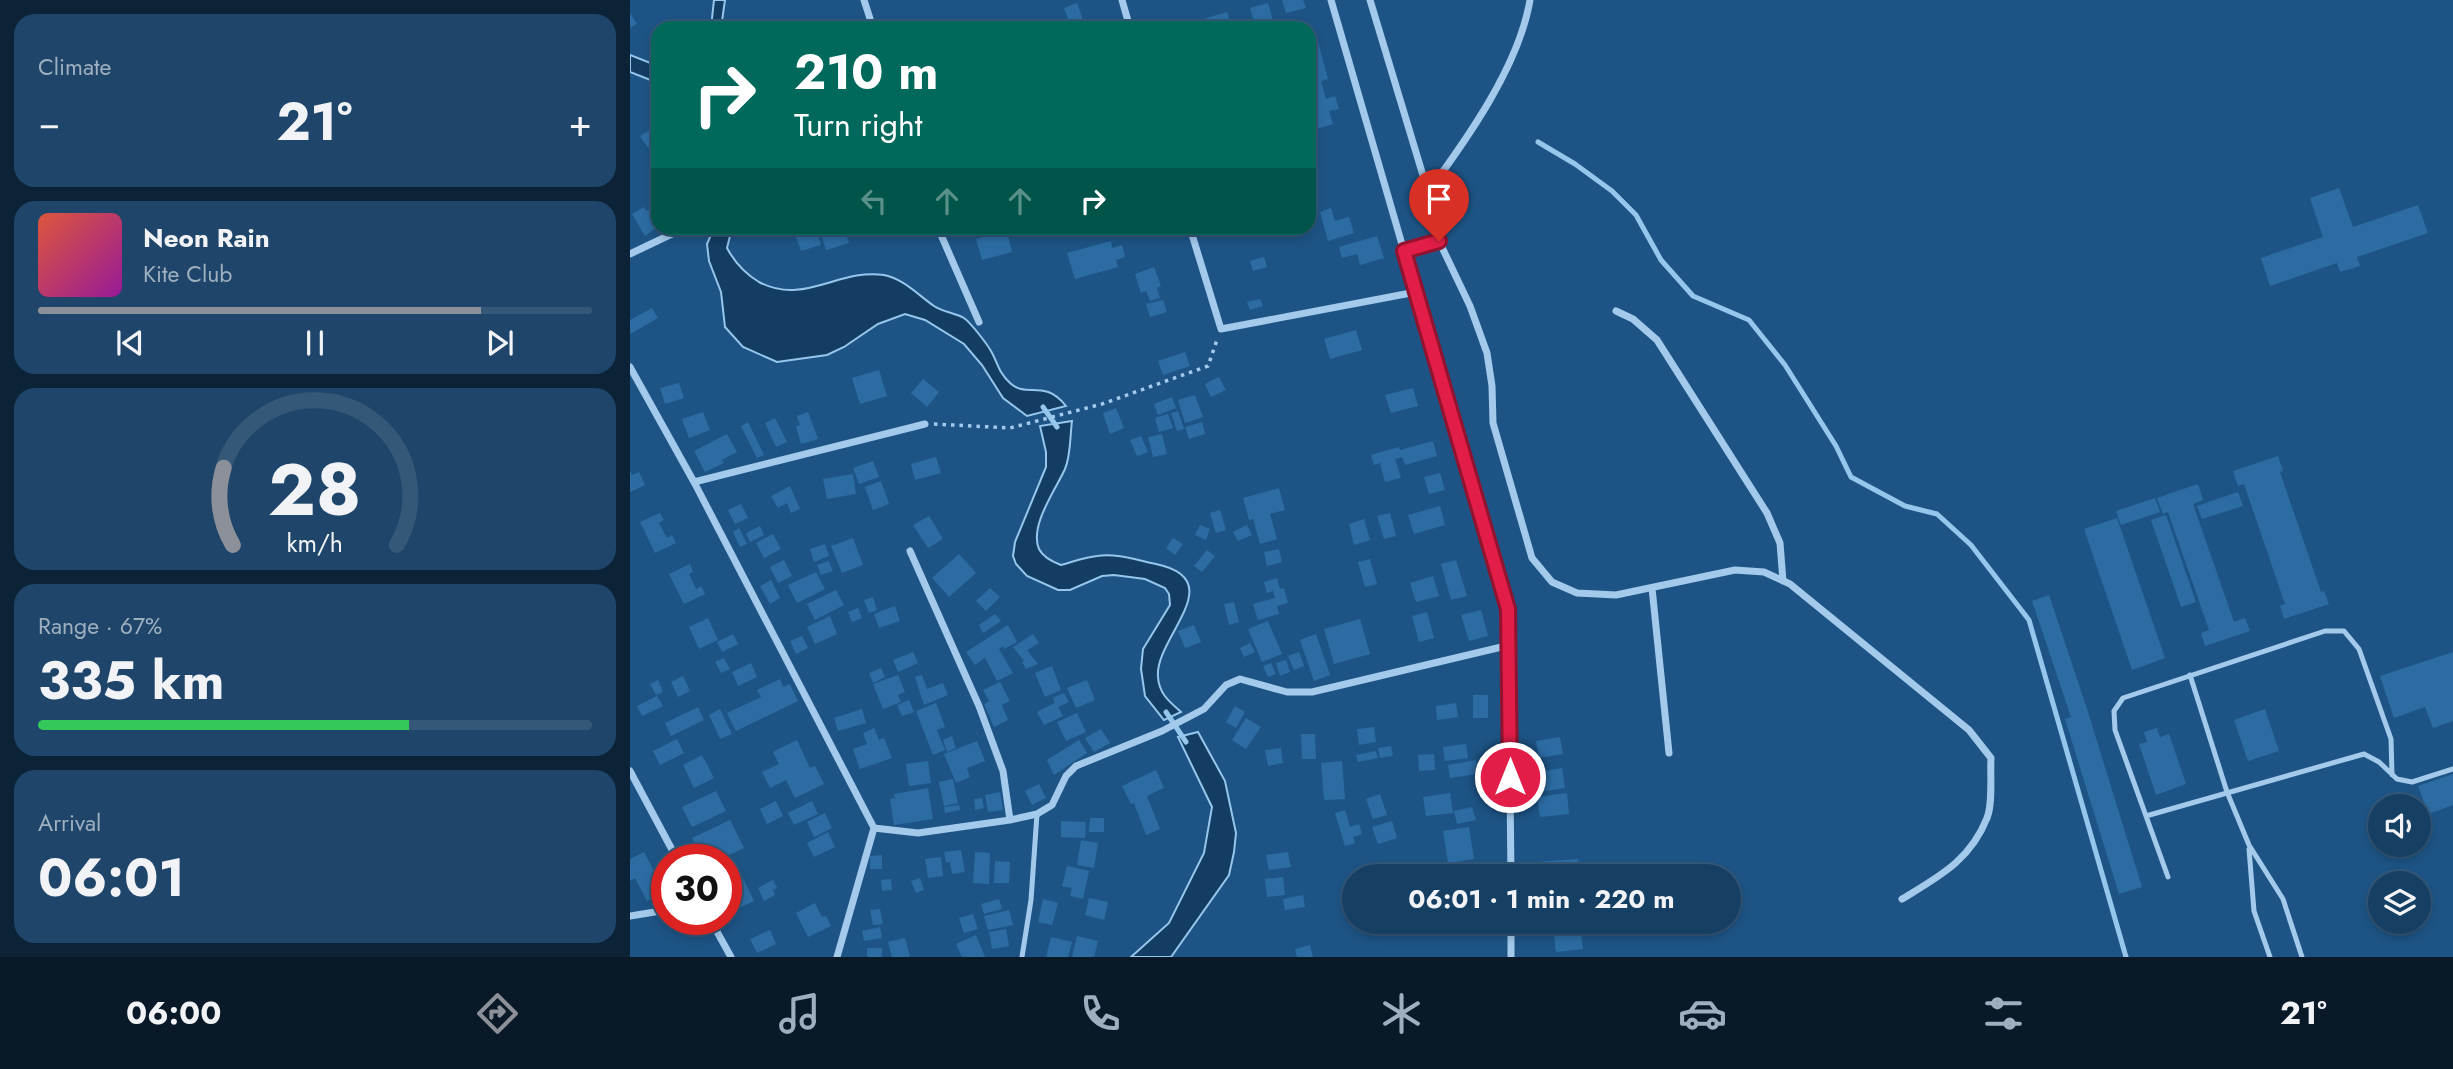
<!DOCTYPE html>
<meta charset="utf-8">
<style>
:root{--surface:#163f64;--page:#1f466a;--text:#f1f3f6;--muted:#9eafbf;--line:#355878;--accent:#8c9099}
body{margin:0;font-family:Jost,sans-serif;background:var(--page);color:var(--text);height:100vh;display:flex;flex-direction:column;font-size:26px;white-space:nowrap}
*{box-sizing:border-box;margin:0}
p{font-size:23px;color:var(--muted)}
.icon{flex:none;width:38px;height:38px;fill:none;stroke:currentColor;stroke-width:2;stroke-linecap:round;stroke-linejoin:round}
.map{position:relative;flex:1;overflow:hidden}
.drawer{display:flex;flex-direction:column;gap:14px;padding:14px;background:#0c2337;width:630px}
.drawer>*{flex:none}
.banner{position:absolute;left:21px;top:21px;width:665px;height:214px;border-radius:21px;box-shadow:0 4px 10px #0003,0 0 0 2px var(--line);background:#00695c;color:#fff;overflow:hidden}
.buttons{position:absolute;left:1738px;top:794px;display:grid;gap:14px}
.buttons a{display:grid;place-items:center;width:63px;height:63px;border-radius:50%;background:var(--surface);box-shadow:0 4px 10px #0003,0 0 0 2px var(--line);font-size:35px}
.speed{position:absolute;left:21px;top:844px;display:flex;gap:14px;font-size:35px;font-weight:700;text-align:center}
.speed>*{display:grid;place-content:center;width:91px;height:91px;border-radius:50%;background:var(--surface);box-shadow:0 4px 10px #0003,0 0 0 2px var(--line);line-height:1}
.speed .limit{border:10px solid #d22;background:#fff;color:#111}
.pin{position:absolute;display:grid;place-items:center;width:60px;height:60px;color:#fff;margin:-72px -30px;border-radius:50% 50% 50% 0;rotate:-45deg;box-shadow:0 0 7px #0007}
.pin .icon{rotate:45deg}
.me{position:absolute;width:77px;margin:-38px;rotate:0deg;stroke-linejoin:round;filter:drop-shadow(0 0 5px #0008)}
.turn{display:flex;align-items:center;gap:24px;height:147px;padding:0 28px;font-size:32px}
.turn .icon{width:91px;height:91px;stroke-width:2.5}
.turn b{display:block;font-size:49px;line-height:60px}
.lanes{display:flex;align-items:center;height:66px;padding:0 28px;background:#0003;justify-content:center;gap:35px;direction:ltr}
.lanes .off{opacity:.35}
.big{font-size:52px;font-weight:700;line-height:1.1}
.drawer .tile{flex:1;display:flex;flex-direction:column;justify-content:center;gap:10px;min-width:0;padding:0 24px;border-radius:21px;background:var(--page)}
.drawer .dial{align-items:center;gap:0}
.dial svg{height:182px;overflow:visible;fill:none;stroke:var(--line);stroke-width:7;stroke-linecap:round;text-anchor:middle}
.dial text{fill:var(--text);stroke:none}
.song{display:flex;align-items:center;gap:21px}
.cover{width:84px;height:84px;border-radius:10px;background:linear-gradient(135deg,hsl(10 70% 55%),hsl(300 70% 35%))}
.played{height:7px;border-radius:4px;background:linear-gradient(90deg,var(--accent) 80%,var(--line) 80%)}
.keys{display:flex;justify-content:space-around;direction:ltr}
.heat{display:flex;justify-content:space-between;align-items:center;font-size:38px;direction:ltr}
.charge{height:10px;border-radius:5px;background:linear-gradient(90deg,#34c759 67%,var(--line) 0)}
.trip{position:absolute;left:712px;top:864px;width:399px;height:70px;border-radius:35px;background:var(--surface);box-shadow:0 4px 10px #0003,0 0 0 2px var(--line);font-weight:700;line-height:70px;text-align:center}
.tabs{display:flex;height:112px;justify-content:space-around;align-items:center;background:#091928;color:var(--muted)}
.tabs .icon{width:49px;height:49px}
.tabs .selected{color:var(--accent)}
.tabs b{font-size:32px;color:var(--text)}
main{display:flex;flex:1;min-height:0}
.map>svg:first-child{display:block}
</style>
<main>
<section class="drawer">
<div class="tile"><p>Climate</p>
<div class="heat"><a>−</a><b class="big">21°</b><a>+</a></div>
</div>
<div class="tile">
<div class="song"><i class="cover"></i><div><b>Neon Rain</b><p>Kite Club</p></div></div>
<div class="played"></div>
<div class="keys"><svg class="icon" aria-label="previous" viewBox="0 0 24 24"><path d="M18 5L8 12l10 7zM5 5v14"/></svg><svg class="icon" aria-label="pause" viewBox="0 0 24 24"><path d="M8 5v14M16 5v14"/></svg><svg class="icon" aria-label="next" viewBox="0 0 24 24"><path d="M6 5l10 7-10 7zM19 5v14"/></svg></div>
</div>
<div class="tile dial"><svg viewBox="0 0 100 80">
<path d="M14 69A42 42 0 1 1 86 69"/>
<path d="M14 69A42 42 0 0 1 10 35" stroke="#8c9099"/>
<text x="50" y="56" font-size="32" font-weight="700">28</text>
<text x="50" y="72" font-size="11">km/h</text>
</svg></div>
<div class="tile"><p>Range · 67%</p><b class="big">335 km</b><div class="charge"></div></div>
<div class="tile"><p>Arrival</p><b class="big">06:01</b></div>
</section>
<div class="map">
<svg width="1823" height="957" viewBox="0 0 1823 957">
<rect width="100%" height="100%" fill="#1d5485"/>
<!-- water -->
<path fill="#133d63" stroke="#97c6ec" stroke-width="2" d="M84 0H95L91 28H81Z
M0 55 28 66V83L0 72Z
M84 228H102L97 248C105 263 114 273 129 282 174 306 209 268 254 275 274 279 288 295 304 306 313 312 325 313 334 318 341 323 357 344 361 351 368 363 368 372 380 383 397 399 414 378 436 406L397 416 373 398 352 365 334 344 295 320 275 314 248 324 214 347 197 355 147 362 113 347 95 327 91 292 79 261 77 244Z
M442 421C440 435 441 455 435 469 426 489 399 526 409 549 413 557 423 562 431 565 442 562 455 557 467 556 486 553 507 560 526 564 602 580 524 638 528 677 529 694 540 702 551 712L534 720 515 696 511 669 513 649 540 605 539 594 535 588 515 579 484 575 472 576 440 590H428L397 576 386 564 383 556 385 542 416 467V452L410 426Z
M568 732 595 781 606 833 604 852 599 875 541 957H501L539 923 574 853 582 807 548 737Z"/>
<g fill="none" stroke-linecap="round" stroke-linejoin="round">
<!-- stream -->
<path stroke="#97c6ec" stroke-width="5" d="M908 142 945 164 982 191 1006 215 1031 260 1063 296 1119 320 1155 365 1206 446 1221 477 1275 506 1307 514 1341 545 1399 620 1496 957
M413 407 427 427
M536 712 556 742"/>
</g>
<!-- building -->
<path fill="#2c6ca3" d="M652 0H673L676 8 656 13Z
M447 3 453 20 440 25 434 8Z
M638 3 644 25 626 28 620 8Z
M597 12 602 28H565L563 22Z
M0 13 7 24 0 28Z
M688 42 698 79 691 81 696 99 705 96 709 109 699 111 703 124 683 130 679 116V44Z
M23 128 28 136V142L18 148 10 136Z
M28 165V178L26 180 20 169Z
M1709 188 1723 227 1788 205 1798 233 1727 257 1730 266 1710 272 1707 263 1640 286 1631 258 1693 237 1680 198Z
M27 205 28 226 15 236 2 214 14 207 16 211Z
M701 208 705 221 719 217 724 233 698 241 690 212Z
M163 228H186L191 245 171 251Z
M189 228H214L219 243 196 250Z
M254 228H272L256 233Z
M405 228H426L407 234Z
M377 231 382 252 352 260 346 239Z
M747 236 754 258 730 265 727 254 712 258 709 247Z
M481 241 482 248 492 245 495 257 486 260 488 267 445 279 437 253Z
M634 257 637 267 623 271 620 261Z
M524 267 531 286 527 288 530 298 520 301 516 291 511 293 505 274Z
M630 299 633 306 620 310 617 302Z
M533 300 537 312 520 317 516 304Z
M22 308 28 318 0 334V320Z
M726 330 732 350 700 359 694 339Z
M555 352 560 366 533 375 528 361Z
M249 370 257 396 230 404 222 378Z
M589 377 596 390 581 397 575 384Z
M293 379 309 392 297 407 281 393Z
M49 383 54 398 35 404 30 388Z
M783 388 788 406 761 413 755 395Z
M565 395 573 417 555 423 548 400Z
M542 397 546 408 528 415 524 404Z
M486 408 494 428 480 434 473 413Z
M548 411 554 429 547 431 541 413Z
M73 412 80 430 59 438 52 419Z
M178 412 188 439 171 444 166 427 170 425 167 416Z
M538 414 543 428 529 432 525 418Z
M145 418 157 442 146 447 135 423Z
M118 422 134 455 127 458 111 426Z
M572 422 575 434 559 439 555 427Z
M97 434 107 452 92 460 94 463 75 472 64 451Z
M532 434 537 454 523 457 518 437Z
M511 436 518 452 507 456 500 440Z
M803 441 807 456 775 465 772 457 765 459 771 478 755 482 750 463 744 465 741 455 769 447 770 450Z
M1648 456 1653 471 1650 472 1691 592 1694 591 1699 604 1654 619 1650 606 1655 604 1614 484 1608 486 1603 471Z
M306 457 311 473 285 480 281 464Z
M243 461 249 477 229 484 223 468Z
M0 470 2 475 9 472 15 485 0 492Z
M810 473 815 490 799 494 794 477Z
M223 474 226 494 197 499 193 479Z
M251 481 259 504 243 510 235 487Z
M1568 484 1573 500 1563 504 1604 622 1615 618 1620 631 1575 646 1571 633 1579 630 1538 512 1533 514 1527 498Z
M160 486 170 509 161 513 157 503 148 508 141 496Z
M649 488 655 510 640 514 647 539 630 544 623 519 619 520 613 498Z
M1608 492 1613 506 1572 519 1567 506Z
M1525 498 1530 512 1491 525 1486 511Z
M111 504 118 518 105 524 98 510Z
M810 506 815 525 784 534 778 515Z
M590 510 596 530 586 533 580 513Z
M30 513 34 520 29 523 37 538 42 535 46 543 25 553 10 522Z
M760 513 766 536 754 539 747 516Z
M1536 515 1566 602 1551 607 1521 520Z
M299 516 313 539 298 548 283 525Z
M1487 518 1535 658 1502 670 1454 529Z
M734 519 740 540 724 545 719 524Z
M570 525 580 529 576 540 565 535Z
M617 525 622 535 608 541 603 532Z
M130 526 134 535 120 542 116 533Z
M109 528 117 544 110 547 103 532Z
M143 534 151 549 134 558 126 543Z
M223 538 233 565 212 573 201 546Z
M543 538 553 544 545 555 536 548Z
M195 544 199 556 184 562 180 549Z
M649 549 652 562 637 566 634 552Z
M577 550 585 556 572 572 564 566Z
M329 554 346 573 319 597 302 578Z
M740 559 747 584 735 587 728 562Z
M154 560 162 576 148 583 140 567Z
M826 560 837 596 821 600 811 564Z
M199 561 203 571 191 575 187 565Z
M60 564 63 572 59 574 66 589 71 586 75 594 54 604 39 574Z
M186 572 195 589 167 603 158 585Z
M803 576 809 596 786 602 780 583Z
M647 578 650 589 654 588 658 603 647 606 649 614 628 620 623 604 645 598 643 591 637 593 634 582Z
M141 580 150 598 140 604 130 586Z
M360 588 370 597 356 611 346 601Z
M206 590 214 605 185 620 177 604Z
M1419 595 1458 712 1512 887 1489 894 1435 719 1441 717 1402 601Z
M243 597 247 610 239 613 234 600Z
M604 602 609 622 599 625 594 604Z
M265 606 270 621 249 628 244 614Z
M228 608 232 618 222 622 218 612Z
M851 610 858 636 839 641 831 615Z
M797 612 804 638 789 642 782 616Z
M365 614 371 621 353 633 349 625Z
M200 616 207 634 185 644 177 627Z
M78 618 88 640 69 649 59 627Z
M730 619 740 654 704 664 694 629Z
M638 621 652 654 632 662 618 629Z
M378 625 387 642 374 649 373 646 369 649 383 673 367 681 355 658 345 665 336 652Z
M564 625 571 642 555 648 548 631Z
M103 634 108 644 92 652 87 642Z
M403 634 409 643 397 650 408 664 396 669 392 662 394 661 383 647Z
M686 634 700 675 684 681 670 640Z
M172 636 178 648 166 654 160 641Z
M620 643 625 652 614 657 610 648Z
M283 652 288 663 268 672 263 660Z
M669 652 674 666 664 670 658 656Z
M1823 652V721L1803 728 1795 707 1764 718 1750 676Z
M94 658 100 669 91 673 85 662Z
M656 660 660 672 650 676 646 663Z
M121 663 127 677 108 686 102 672Z
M641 663 646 674 638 677 633 666Z
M422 666 431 690 415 697 405 673Z
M251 668 255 677 243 683 239 673Z
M268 675 275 692 268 695 271 702 253 709 243 684Z
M292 675 297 689 313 683 318 695 294 705 285 677Z
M53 676 60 691 48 697 41 682Z
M150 679 153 687 160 684 168 701 106 731 97 713 131 697 127 690Z
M28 680 33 692 26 695 20 684Z
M457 680 465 700 446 708 437 688Z
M370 682 380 701 372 705 378 720 364 727 354 704 359 701 353 690Z
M434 693 439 702 428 707 433 716 414 725 407 712 425 703 423 698Z
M843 695H858V718H843Z
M27 696 33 706 12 716 7 706Z
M279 700 284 712 272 716 267 705Z
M306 703 315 727 307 730 315 750 303 755 286 711Z
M826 703 828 717 807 720 806 706Z
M605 706 615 712 606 728 596 722Z
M68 707 74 720 41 736 35 723Z
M90 709 102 734 90 739 79 715Z
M232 709 236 723 208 731 204 718Z
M1635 709 1649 751 1618 761 1604 720Z
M447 713 456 732 436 741 427 722Z
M616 718 631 727 616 749 602 740Z
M744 727 746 742 729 745 727 729Z
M244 728 249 740 254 738 262 758 230 769 223 749 237 744 233 733Z
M1527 728 1530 737 1539 734 1556 784 1526 795 1509 744 1517 742 1514 732Z
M471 729 480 743 464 752 455 738Z
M671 734H685L686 759H672Z
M322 736 326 748 317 752 313 740Z
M930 737 933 754 909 758 906 741Z
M47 739 54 753 30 765 23 751Z
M167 740 180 768 185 766 194 784 165 798 156 780 140 788 132 772 149 764 143 752Z
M449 740 457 753 424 775 417 760Z
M347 741 355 761 337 768 340 777 326 783 314 754Z
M836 744 838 758 815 761 813 747Z
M761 746 763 756 750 758 748 748Z
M651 748 653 763 638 766 635 750Z
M746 751 748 758 728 762 726 755Z
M804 754 805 770 789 771 788 755Z
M72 755 84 778 64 788 53 765Z
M846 760 848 774 820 778 818 765Z
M298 761 301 783 279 786 276 764Z
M712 761 715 799 694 800 691 763Z
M932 768 935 788 904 793 901 773Z
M526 770 534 788 517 796 530 829 516 835 504 803 501 804 492 786Z
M1823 774V805L1798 814 1788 786Z
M323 779 328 803 314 806 309 782Z
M409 784 416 798 402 805 395 791Z
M298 788 303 819 264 825 260 799 265 798 264 794Z
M86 791 96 811 62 827 52 807Z
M370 792 373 810 358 812 355 795Z
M820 793 823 813 796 816 793 797Z
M937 793 939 814 910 817 907 797Z
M750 794 757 815 743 819 736 799Z
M352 798 354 808 345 810 344 799Z
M146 801 153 816 137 824 130 809Z
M182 801 188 814 164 825 158 813Z
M329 805 330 810 315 813 314 807Z
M842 807 846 820 827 824 824 811Z
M715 810 720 827 729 824 732 834 723 837 725 843 715 846 705 813Z
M195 813 202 828 184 837 177 822Z
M460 818H474V832H459Z
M100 820 114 848 91 859H72L62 838Z
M431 821 456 822 455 838 431 837Z
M762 821 767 838 748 844 742 827Z
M839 827 844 859 818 863 813 831Z
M198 832 205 847 184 857 177 843Z
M451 840 468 843 464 868 447 865Z
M331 850 335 872 322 874 320 862H316L314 852Z
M14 852 23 869 27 895 17 901 5 878 0 881V859Z
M345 852 360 853 359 884 343 883Z
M658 852 661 867 639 870 636 855Z
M252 855V869H240V856Z
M311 857 313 876 298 878 295 859Z
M948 859 950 877H908L907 862Z
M365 861 380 862 379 883H364Z
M839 864 842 877H807L806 871Z
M437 866 459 871 453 899 440 896 442 888 432 886Z
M112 876 124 901 101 912 96 901V884Z
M653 877 655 895 637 897 635 879Z
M290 878 294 890 286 893 281 881Z
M261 879 262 890 252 891 251 880Z
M143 880 147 888 143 890 145 895 134 901 128 888Z
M673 895 675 907 655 910 653 899Z
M459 898 478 902 474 920 455 915Z
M369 899 372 909 354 914 351 904Z
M413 899 428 903 422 925 408 922Z
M185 903 192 917 196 916 201 926 178 937 166 913Z
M250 909 253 924 243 925 240 910Z
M379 910 383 925 358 930 354 916Z
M343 914 348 929 334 933 329 918Z
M927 922H950L951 929 928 932Z
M250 927 252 938 234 941 232 931Z
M376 929 379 946 362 949 359 932Z
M140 930 146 944 127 953 120 939Z
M951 932 953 949 926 952 924 936Z
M346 935 355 957H332L326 944Z
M447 936 468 941 464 957H442Z
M421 937 442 942 438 957H416Z
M275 938 280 957H262L258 942Z
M680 945 683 957H667L665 949Z
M237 948H252V957H237Z"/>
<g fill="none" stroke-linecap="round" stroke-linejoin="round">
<!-- path -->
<path stroke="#a4caeb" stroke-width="3.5" stroke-dasharray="3.5 5" stroke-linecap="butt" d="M304 424 380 428 472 404 578 366 588 337"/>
<!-- lane -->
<path stroke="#a4caeb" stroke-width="5" d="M1560 675 1597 792 1619 845 1653 899 1672 957
M1516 816 1734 754 1749 762 1767 779 1782 782 1823 769
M1619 849 1624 911 1640 957
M1538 877 1485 730 1484 711 1493 698 1695 631H1714L1729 649 1761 739 1762 775
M392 957 401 900 407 814"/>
<!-- street -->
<path stroke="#a4caeb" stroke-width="7" d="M234 0 243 28
M492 0 500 28
M701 0 878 609 881 877
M740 0 798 192 809 241 840 306 857 353 862 386 863 423 902 558 922 582 947 593 986 595 1105 570 1134 572 1160 584 1339 730 1361 758C1360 774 1363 804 1357 818 1340 861 1308 877 1272 899
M798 192C837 139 889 66 900 0
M308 228 349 322
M560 228 591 329 786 292
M774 251 809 241
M0 254 46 232
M986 311 1003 319 1027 340 1137 513 1150 543 1153 581
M0 367 64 482 244 828 207 957
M64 482 295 424
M280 551 349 706 373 771 380 820
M1022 588 1039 753
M0 771 47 859
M244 828 288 833 380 820 407 814 422 805 436 776 446 766 532 731 574 709 596 685 610 679 657 692H682L880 645
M0 916 37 910
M80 919 101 957
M881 922V957"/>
</g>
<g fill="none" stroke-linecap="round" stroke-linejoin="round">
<!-- route casing -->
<g stroke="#92132f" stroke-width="18">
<path id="route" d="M809 241 774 251 878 609 880 777"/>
</g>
<!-- route -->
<use href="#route" stroke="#e11d48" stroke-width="12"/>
</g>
</svg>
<div class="buttons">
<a><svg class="icon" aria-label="sound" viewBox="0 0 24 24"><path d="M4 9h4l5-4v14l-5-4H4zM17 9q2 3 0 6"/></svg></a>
<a><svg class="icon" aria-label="layers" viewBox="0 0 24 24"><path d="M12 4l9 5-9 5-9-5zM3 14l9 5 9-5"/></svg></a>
</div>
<div class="speed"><div class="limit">30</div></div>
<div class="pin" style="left:809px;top:241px;background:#d93025"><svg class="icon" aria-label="arrive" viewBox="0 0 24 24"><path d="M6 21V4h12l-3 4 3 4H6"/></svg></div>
<svg class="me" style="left:880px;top:777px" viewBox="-20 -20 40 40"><circle r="17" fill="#e11d48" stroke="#fff" stroke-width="3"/><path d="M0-11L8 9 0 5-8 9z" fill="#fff"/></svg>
<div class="trip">06:01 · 1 min · 220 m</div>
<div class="banner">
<div class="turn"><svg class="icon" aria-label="right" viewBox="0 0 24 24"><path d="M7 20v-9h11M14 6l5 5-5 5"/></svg><div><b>210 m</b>Turn right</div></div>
<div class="lanes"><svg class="icon off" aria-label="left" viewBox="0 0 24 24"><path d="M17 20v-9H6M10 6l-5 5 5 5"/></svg><svg class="icon off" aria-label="ahead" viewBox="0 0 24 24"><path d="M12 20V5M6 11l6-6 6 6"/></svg><svg class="icon off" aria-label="ahead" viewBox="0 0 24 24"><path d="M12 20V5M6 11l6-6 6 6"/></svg><svg class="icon" aria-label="right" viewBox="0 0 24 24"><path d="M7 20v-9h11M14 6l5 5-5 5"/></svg></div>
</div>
</div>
</main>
<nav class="tabs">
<b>06:00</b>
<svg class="icon selected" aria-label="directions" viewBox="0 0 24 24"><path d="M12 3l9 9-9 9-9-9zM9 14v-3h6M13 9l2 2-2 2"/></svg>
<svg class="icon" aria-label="music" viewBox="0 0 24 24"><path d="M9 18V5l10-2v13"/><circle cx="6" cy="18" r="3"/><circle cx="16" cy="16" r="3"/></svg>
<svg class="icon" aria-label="phone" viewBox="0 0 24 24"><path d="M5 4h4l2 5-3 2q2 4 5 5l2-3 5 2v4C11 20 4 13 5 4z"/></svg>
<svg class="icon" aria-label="climate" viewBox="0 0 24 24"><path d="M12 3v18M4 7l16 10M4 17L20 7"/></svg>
<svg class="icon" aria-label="car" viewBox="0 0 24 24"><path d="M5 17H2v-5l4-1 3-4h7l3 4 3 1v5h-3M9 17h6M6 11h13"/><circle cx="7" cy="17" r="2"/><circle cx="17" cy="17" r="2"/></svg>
<svg class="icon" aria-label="filters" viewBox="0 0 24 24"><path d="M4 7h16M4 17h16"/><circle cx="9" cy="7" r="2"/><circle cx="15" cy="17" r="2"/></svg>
<b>21°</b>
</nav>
